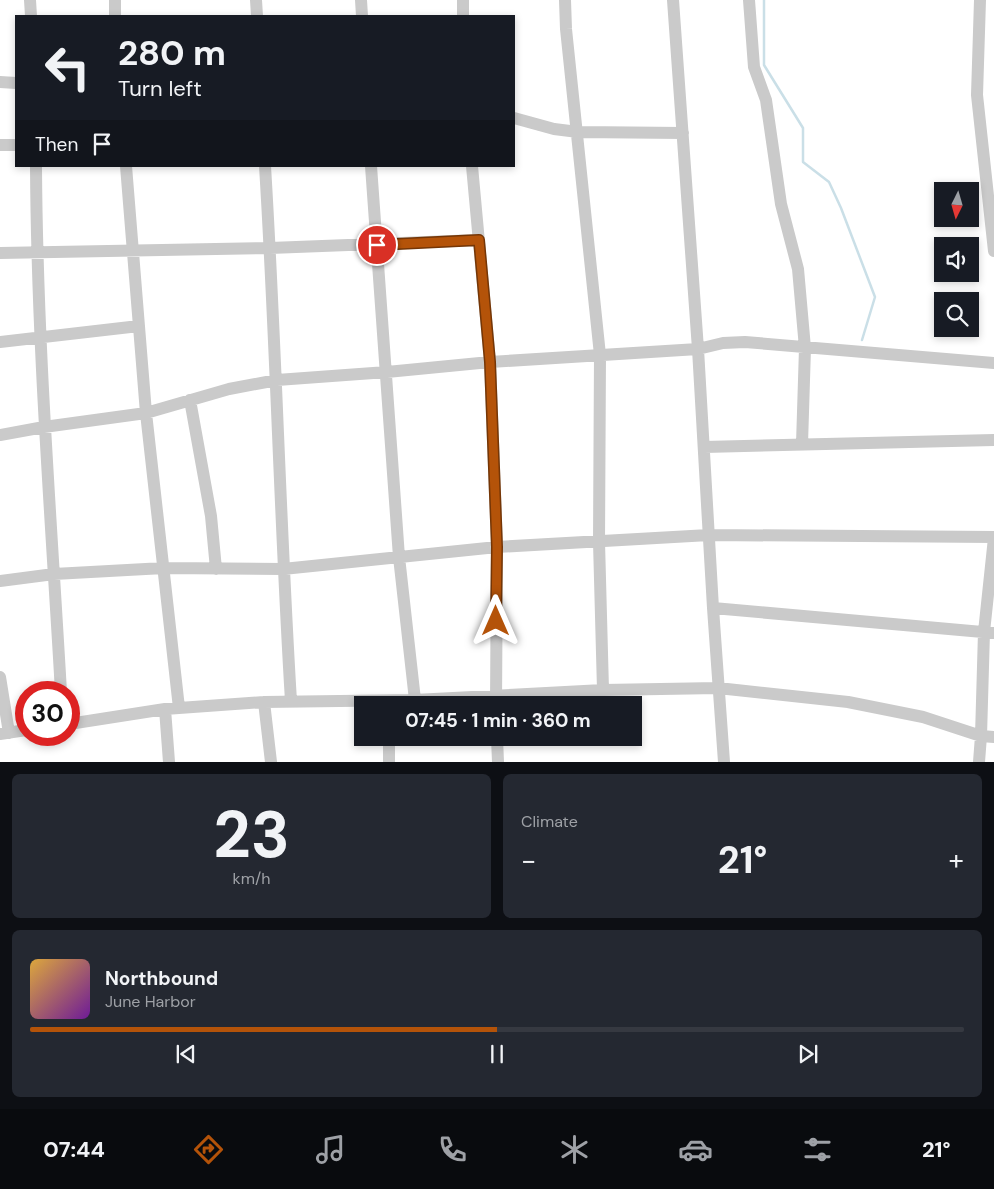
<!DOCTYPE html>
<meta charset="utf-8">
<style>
:root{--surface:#171b24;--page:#242831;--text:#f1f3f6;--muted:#9ea1a6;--line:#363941;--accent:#b45309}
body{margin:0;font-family:"DM Sans",sans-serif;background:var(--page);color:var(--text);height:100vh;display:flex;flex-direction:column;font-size:19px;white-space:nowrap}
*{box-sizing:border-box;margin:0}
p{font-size:16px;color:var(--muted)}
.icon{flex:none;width:28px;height:28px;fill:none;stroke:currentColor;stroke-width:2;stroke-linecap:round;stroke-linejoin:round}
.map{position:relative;height:762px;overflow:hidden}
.sheet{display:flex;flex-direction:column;gap:12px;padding:12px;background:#0d0f14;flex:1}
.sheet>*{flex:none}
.guide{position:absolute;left:15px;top:15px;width:500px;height:152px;border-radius:0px;box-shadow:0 2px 8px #0003;background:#171b24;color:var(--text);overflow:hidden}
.needle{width:32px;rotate:185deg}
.tools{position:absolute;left:934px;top:182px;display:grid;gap:10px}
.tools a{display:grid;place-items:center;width:45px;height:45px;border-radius:0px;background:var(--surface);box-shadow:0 2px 8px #0003;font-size:25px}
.speed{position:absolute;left:15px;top:681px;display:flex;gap:10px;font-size:25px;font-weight:700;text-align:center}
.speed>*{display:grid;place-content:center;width:65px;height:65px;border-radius:50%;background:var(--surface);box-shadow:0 2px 8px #0003;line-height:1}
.speed .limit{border:8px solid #d22;background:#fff;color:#111}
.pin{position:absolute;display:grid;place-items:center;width:42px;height:42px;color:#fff;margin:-21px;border:2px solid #fff;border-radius:50%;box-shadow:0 1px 5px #0007}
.me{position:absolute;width:55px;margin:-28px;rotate:0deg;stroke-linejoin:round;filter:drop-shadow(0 0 4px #0008)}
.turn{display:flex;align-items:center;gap:18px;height:105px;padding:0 20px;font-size:22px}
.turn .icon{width:65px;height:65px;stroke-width:2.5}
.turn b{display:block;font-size:35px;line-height:42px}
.then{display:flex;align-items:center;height:48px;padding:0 20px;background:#0003;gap:10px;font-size:19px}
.big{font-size:38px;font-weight:700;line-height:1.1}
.sheet .card{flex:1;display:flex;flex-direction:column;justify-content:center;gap:8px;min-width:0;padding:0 18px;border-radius:8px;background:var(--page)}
.sheet .dial{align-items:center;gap:0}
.dial b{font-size:65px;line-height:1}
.song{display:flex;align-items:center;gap:15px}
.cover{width:60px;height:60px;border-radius:8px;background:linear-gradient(135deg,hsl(40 70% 55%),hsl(280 70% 35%))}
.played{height:5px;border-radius:2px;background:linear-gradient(90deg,var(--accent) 50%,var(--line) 50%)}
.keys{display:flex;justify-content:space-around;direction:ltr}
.heat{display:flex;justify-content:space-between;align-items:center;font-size:28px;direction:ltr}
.sheet .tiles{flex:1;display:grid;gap:12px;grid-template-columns:1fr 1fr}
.card:last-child{grid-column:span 2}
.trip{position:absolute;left:354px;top:696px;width:288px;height:50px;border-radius:0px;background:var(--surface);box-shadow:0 2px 8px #0003;font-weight:700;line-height:50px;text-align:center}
.tabs{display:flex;height:80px;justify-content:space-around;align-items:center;background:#090b0e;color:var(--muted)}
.tabs .icon{width:35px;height:35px}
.tabs .on{color:var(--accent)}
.tabs b{font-size:22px;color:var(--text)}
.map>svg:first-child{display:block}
</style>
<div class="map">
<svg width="994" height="762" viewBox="0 0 994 762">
<rect width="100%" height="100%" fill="#fff"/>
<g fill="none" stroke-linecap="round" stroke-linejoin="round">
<!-- stream -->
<path stroke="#cadfe7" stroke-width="2.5" d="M764 0V65L803 128V162L829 182 841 208 875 297 862 340"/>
<!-- minor -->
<path stroke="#cacaca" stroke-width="12" d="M30 0 31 16
M115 0V16
M256 0 257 16
M361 0 362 16
M463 0V16
M565 0 566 29 600 355 599 542 603 690
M673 0 698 349 713 608 724 762
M749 0 754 67 766 100 781 204 798 269 805 348 802 444
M980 0 977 95 994 251
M0 82 16 83
M514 118 554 129 578 132 683 133
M0 145H16
M36 166C37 342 51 517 61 692
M126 166 146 413 179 708
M265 166C276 344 280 523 291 701
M371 166 399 557 415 700
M472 166 490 362 497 547 496 705
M0 253 270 248 479 240
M0 342 139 326
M190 400 211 516 216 569
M0 435 44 427 146 413 229 389 277 380 387 372 490 362 698 349 723 343 745 342 994 363
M704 447 994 440
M0 581 54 574 164 568 283 569 497 547 709 535 994 537
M713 608 994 633
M0 677 9 733
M264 702 271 762
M165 709 169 762
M69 724 165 709 264 702 415 700 603 690 718 688 848 702 923 717 981 736 994 737
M0 734 26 730
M497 738 498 762
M389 762V738
M979 762 981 736 984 632 994 538"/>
</g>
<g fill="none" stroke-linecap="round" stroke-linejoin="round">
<!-- route casing -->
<g stroke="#753606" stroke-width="12">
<path id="route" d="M377 245 479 240 490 362 497 547 496 621"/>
</g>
<!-- route -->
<use href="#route" stroke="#b45309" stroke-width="9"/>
</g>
</svg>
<div class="tools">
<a><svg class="needle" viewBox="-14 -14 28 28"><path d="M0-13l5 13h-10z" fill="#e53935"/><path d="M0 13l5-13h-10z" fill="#9ea1a6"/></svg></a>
<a><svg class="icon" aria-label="sound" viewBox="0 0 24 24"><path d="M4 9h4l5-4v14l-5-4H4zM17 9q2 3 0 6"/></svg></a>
<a><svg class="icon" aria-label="search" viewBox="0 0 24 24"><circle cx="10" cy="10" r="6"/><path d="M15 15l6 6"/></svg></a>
</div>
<div class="speed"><div class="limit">30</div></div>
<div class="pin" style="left:377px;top:245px;background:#d93025"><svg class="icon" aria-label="arrive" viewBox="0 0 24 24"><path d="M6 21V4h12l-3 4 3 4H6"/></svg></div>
<svg class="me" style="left:496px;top:621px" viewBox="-20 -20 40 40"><path d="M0-17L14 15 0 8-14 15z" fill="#b45309" stroke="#fff" stroke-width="4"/></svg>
<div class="trip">07:45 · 1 min · 360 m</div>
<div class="guide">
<div class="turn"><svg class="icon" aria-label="left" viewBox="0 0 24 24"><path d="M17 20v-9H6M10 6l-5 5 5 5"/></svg><div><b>280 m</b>Turn left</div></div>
<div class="then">Then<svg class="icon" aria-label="arrive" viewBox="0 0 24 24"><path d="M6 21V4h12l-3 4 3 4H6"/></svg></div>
</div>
</div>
<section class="sheet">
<div class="tiles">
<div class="card dial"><b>23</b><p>km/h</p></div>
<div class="card"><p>Climate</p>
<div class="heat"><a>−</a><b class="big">21°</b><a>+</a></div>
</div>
<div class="card">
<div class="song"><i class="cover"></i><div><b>Northbound</b><p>June Harbor</p></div></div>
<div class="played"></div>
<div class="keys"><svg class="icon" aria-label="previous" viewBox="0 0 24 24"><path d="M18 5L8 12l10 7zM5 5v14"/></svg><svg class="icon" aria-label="pause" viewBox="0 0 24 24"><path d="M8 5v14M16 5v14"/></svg><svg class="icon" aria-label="next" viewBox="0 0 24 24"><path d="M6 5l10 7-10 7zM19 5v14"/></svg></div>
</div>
</div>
</section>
<nav class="tabs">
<b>07:44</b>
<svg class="icon on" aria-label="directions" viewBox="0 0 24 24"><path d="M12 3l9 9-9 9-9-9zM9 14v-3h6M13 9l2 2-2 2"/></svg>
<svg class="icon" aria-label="music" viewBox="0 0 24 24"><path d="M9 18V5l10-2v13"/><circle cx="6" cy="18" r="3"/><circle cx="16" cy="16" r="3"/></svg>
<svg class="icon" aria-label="phone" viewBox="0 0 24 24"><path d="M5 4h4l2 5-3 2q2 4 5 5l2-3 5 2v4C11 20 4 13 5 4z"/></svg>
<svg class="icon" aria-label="climate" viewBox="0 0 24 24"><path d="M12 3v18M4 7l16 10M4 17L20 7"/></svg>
<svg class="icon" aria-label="car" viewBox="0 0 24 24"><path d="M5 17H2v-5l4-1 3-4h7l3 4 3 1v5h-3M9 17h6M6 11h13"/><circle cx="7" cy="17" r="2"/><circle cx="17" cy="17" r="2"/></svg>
<svg class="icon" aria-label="filters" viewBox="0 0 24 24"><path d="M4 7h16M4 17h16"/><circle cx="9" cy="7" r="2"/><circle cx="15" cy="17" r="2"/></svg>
<b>21°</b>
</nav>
